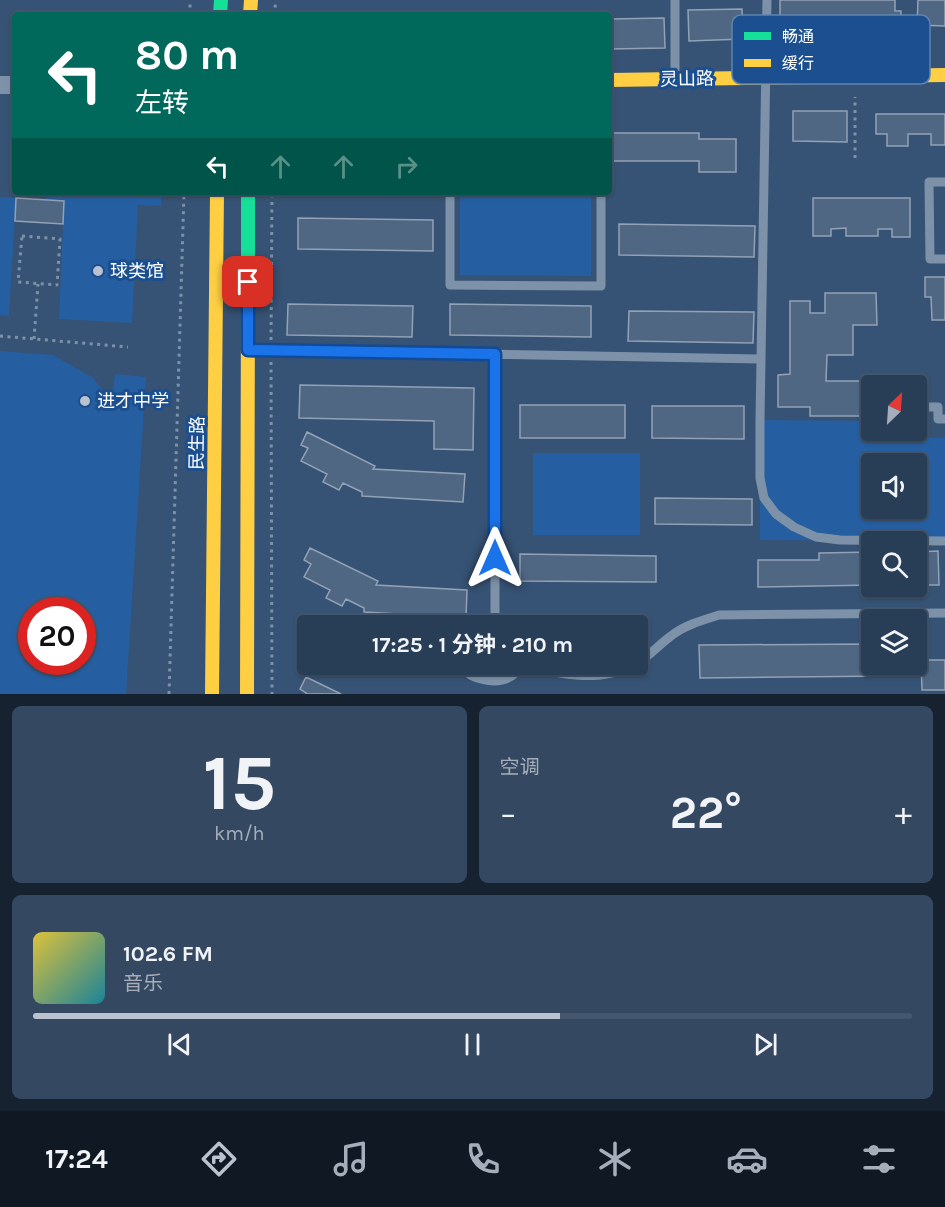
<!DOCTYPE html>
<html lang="zh">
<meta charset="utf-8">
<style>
:root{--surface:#283e57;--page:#344961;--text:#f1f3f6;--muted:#a5aeba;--line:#44576d;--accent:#b9c2ce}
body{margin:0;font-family:Karla,"Noto Sans SC",sans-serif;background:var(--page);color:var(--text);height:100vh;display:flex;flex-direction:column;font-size:22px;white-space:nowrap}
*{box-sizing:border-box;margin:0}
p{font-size:20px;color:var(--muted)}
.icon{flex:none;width:33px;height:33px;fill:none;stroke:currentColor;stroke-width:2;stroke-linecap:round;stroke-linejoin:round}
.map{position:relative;height:694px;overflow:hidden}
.side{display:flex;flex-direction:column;gap:12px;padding:12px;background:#162230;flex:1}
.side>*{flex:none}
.hud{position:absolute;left:12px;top:12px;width:600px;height:183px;border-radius:6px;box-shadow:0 2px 4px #0004,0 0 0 2px var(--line);background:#00695c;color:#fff;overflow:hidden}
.needle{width:39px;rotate:25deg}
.tools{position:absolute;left:861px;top:375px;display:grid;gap:12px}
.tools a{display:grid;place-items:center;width:66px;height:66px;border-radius:6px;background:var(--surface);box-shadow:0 2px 4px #0004,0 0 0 2px var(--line);font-size:30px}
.speed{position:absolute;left:18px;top:597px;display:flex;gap:12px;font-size:30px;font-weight:700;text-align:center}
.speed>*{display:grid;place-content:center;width:78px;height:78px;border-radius:50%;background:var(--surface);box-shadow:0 2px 4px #0004,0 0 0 2px var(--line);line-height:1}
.speed .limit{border:9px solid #d22;background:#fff;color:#111}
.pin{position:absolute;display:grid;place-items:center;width:51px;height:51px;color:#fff;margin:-26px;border-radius:12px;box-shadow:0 3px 9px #0006}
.me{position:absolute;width:66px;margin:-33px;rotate:0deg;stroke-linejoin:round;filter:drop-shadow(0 0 4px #0008)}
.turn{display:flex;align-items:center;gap:21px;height:126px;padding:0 24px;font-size:27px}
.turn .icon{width:78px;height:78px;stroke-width:2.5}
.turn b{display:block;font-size:42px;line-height:51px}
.lanes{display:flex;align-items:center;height:57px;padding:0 24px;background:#0003;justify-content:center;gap:30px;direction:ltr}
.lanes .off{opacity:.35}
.big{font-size:45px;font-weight:700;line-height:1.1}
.side .card{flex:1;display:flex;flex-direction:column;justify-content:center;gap:9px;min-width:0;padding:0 21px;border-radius:9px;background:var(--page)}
.side .dial{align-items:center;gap:0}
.dial b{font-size:78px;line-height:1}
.song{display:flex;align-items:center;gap:18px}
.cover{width:72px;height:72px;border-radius:9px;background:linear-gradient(135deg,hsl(50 70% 55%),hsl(190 70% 35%))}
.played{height:6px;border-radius:3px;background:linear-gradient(90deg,var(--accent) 60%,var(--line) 60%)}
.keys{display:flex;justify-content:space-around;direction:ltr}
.heat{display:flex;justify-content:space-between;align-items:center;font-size:33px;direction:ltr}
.side .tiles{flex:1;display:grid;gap:12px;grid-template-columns:1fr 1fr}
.card:last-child{grid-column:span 2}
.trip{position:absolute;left:297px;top:615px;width:351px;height:60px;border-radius:6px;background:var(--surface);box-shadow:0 2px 4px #0004,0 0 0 2px var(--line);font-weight:700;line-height:60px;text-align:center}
.tab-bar{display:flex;height:96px;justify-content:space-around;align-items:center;background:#101923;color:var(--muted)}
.tab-bar .icon{width:42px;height:42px}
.tab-bar .active{color:var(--accent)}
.tab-bar b{font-size:27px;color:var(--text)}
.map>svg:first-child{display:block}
</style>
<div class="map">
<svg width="945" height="694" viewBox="0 0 945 694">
<rect width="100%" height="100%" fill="#365274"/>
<!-- green -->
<path fill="#265fa1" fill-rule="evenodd" d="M45 192H161V206L138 205 132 323 59 319 64 201 45 200Z
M460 192H591V276L460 275Z
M0 197 16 198 9 316 0 315Z
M0 351 53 355 92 377 112 401 115 374 146 377 126 694H0ZM82 610V662H32V610Z
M760 420 871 421 872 430H916L917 421H928V438H945V541L760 540ZM872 464H916V508H872Z
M533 453H640V535H533Z"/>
<!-- building -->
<path fill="#506783" stroke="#92a2b6" stroke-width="1.5" d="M780 0H895V11H901V27L780 25Z
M918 0H945V26L917 25Z
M742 9 743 39 689 41 688 10Z
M664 18 665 48 609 49V19Z
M793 111H847V142L793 141Z
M876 114H945V145H931V134H908V146H887V134H876Z
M609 133H699V139H736V172H699V161H609Z
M16 198 64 201 63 224 15 221Z
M813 198H910V237H892V229H878V236H846V228L831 229V236H813Z
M298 218 433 220V251L298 249Z
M619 224 755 226 754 257 619 255Z
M925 277H945V320H932L931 297H925Z
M825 293H876L877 325H853V355H827L826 381H864V390H872V416H810V407H778V375L790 374V301H810V313H825Z
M288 304 413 306 412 337 287 335Z
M450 304 591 306V337L450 335Z
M629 311 754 312 753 343 628 341Z
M300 385 474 388 473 450 434 449V421L299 418Z
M520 405H625V438H520Z
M652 406H744V439L652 438Z
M307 432 375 466 373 469 465 474 463 502 362 496V492L343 483 339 490 323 482 327 474 301 461 308 448 301 445Z
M655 498 752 499V525L655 524Z
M310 548 378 581 376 585 467 590 466 618 364 612V608L346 599 342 606 326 598 330 590 304 577 311 564 304 560Z
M938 551 939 585H916V552Z
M872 552V585L758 587V560H819V553Z
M520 554 656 556V582L520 581Z
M872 644V664H890V676L700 678 699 645Z
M921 660H945V690H922Z
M306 677 341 694H306V693L300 689Z"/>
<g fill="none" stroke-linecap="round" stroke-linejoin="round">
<!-- path -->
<path stroke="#7d92a8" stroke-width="3" stroke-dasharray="3 4.5" stroke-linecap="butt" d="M190 15V0
M274 15 276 0
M855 158V97
M22 236 60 239 57 285 18 282Z
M0 336 128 347
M34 339 38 284
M271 340 272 192
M271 362 272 694
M169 694 184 192"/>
<!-- lane -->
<path stroke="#7d92a8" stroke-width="9" d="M675 0V77
M767 0 760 420V478L764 498 776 514 794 527 816 537 840 540 945 541
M945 182H929L930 259H945
M450 192V285L601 286V192
M250 350 760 359
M916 407H938V419H945
M495 626V355
M638 663C650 655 660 644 671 636 685 625 703 620 719 615L945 613
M463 664C464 665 467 672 468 673 472 677 480 679 486 680 502 683 514 679 522 664
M522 665C558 674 600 684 634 664"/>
<!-- street -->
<path stroke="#7d92a8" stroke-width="18" d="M0 85H15"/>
<!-- fast -->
<path stroke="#16e098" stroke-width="14" d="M220 15 221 0
M248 287V192"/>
<!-- slow -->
<path stroke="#ffcf43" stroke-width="14" d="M250 15 251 0
M609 80 945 75
M212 694 217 192
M247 694 248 287"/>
</g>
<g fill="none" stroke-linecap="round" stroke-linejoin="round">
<!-- route casing -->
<g stroke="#114b97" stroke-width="15">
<path id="route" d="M248 282V350L495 354V558"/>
</g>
<!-- route -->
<use href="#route" stroke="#1a73e8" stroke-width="10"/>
</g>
<!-- markers -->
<g fill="#b9c2ce" stroke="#1b4f8f" stroke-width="2">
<circle cx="98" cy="271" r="6"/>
<circle cx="85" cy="401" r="6"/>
</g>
<g text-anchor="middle" stroke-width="6" stroke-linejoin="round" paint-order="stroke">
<!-- street labels -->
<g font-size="18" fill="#fff" stroke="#1b4f8f">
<text transform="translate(687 79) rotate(-1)" y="6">灵山路</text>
<text transform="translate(197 443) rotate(-89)" y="6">民生路</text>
</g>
<!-- poi labels -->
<g font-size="18" fill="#fff" stroke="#1b4f8f" text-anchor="start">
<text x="110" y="277">球类馆</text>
<text x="97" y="407">进才中学</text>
</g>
</g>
<!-- legend -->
<rect x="732" y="15" width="198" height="69" rx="9" fill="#1b4f8f" stroke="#5f84b1" stroke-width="1.5"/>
<rect x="744" y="32" width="27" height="8" fill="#16e098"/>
<rect x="744" y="59" width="27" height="8" fill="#ffcf43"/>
<g font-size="16" fill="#fff">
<text x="782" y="42">畅通</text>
<text x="782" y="69">缓行</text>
</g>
</svg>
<div class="tools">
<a><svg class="needle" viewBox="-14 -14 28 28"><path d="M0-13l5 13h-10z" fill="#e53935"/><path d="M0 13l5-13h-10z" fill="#a5aeba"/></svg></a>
<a><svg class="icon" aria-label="sound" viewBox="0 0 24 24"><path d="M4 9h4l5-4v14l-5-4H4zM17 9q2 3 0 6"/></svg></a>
<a><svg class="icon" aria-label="search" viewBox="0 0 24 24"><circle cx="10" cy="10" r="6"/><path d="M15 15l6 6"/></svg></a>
<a><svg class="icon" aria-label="layers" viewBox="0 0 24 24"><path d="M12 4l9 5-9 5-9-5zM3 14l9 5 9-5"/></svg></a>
</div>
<div class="speed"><div class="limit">20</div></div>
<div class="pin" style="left:248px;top:282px;background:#d93025"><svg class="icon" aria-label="arrive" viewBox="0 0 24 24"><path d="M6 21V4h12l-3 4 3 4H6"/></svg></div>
<svg class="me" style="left:495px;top:558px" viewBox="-20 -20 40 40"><path d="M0-17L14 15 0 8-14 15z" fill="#1a73e8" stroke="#fff" stroke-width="4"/></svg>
<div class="trip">17:25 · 1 分钟 · 210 m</div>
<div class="hud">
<div class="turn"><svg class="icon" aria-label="left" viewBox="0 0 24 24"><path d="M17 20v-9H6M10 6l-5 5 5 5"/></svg><div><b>80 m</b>左转</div></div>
<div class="lanes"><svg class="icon" aria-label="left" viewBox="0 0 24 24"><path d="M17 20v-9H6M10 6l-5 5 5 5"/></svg><svg class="icon off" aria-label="ahead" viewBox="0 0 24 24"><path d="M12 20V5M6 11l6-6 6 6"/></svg><svg class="icon off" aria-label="ahead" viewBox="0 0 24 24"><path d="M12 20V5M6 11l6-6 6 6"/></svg><svg class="icon off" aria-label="right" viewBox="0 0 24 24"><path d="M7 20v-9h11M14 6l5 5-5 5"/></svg></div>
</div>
</div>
<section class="side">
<div class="tiles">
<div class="card dial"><b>15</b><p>km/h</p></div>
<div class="card"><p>空调</p>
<div class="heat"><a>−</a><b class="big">22°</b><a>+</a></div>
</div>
<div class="card">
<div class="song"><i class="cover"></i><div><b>102.6 FM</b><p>音乐</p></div></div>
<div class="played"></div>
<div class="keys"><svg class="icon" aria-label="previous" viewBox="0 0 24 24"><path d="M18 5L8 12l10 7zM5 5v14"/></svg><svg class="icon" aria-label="pause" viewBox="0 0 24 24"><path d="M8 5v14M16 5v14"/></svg><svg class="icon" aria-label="next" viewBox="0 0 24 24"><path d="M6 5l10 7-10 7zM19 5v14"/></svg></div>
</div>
</div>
</section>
<nav class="tab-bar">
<b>17:24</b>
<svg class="icon active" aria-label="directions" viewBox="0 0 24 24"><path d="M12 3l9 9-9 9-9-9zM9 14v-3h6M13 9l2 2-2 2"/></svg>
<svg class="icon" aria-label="music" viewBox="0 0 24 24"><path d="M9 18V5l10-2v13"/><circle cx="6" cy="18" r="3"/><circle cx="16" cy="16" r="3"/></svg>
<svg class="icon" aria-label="phone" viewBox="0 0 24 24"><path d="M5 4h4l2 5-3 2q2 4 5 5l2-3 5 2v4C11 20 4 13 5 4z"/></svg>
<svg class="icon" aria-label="climate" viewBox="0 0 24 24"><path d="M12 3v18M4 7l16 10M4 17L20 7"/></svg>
<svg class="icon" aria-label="car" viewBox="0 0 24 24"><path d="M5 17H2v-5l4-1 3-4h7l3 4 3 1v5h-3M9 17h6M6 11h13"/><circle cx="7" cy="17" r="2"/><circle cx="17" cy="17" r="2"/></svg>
<svg class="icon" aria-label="filters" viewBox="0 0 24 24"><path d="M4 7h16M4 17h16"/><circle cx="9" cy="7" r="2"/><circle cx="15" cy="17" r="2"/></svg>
</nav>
